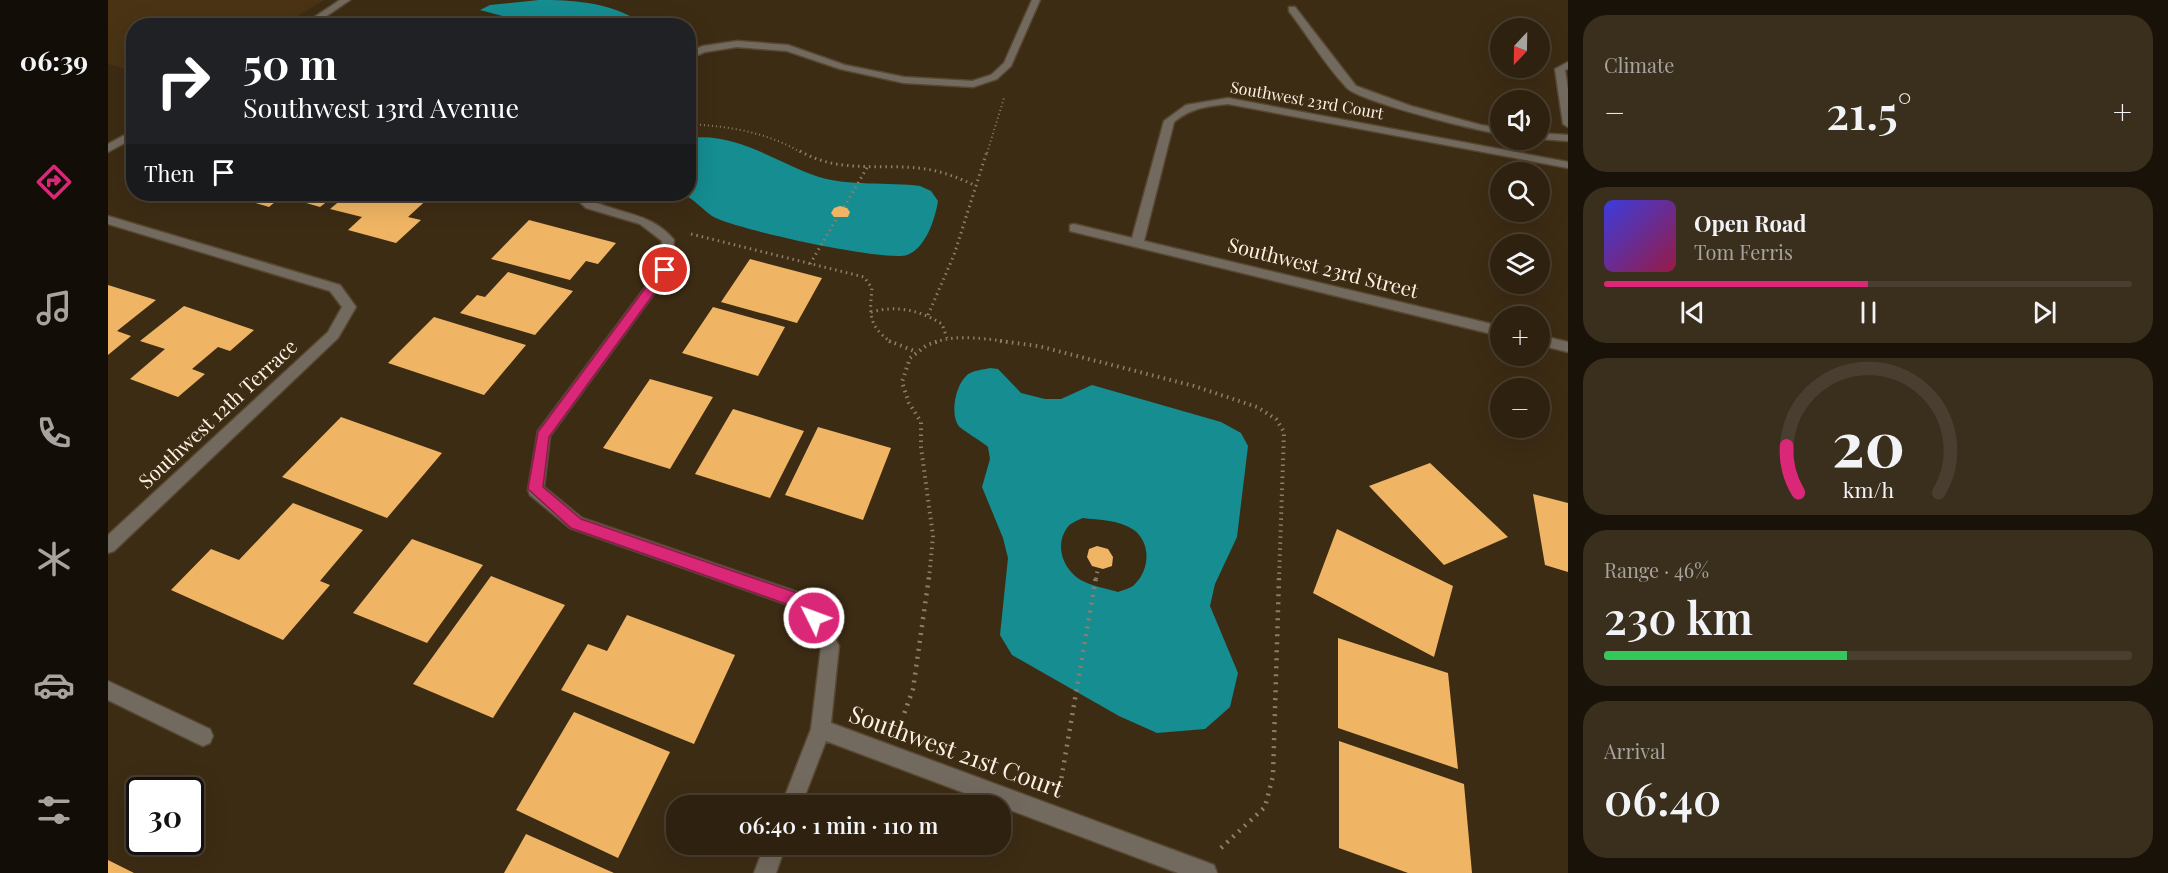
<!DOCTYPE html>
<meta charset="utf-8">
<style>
:root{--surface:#2e210f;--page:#3a2e1d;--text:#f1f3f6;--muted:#a7a39e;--line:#493e2f;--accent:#db2777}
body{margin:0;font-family:"Playfair Display",serif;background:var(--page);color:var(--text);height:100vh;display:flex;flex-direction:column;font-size:22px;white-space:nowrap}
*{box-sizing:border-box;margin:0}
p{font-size:20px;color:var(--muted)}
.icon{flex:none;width:33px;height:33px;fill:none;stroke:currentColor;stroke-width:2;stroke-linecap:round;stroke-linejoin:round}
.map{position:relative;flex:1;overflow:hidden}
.details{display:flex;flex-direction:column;gap:15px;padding:15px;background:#191208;width:600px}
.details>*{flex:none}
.hud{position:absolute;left:18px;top:18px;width:570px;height:183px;border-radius:24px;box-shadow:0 6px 24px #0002,0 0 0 2px var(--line);background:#202124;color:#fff;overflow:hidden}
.needle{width:39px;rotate:202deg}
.fabs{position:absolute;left:1382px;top:18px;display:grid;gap:12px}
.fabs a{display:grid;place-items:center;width:60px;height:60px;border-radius:50%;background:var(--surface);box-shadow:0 6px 24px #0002,0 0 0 2px var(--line);font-size:30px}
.speed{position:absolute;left:18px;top:777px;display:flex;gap:12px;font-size:30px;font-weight:700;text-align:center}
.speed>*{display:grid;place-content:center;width:78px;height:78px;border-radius:50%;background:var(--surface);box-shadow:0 6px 24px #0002,0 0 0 2px var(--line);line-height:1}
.speed .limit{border:3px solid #111;border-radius:9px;background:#fff;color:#111}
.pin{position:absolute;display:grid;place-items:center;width:51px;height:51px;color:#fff;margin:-26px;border:3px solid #fff;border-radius:50%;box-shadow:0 2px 6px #0007}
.me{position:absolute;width:66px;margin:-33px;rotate:312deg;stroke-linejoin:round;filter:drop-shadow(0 0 4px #0008)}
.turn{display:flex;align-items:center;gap:21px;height:126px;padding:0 18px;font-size:27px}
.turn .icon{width:78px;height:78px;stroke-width:2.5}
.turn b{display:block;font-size:42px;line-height:51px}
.then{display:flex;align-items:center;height:57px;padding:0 18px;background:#0003;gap:12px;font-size:22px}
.big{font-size:45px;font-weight:600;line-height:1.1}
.details .widget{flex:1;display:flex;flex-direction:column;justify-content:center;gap:9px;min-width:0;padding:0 21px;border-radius:24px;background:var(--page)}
.details .dial{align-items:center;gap:0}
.dial svg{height:156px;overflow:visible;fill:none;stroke:var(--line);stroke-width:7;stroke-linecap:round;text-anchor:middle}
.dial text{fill:var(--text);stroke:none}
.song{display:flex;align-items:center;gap:18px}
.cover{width:72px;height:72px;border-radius:9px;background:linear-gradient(135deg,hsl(240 70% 55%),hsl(340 70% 35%))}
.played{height:6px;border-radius:3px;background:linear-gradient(90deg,var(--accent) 50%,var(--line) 50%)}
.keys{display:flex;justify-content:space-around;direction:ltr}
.heat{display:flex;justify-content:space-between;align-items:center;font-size:33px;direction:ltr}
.charge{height:9px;border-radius:4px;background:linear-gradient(90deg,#34c759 46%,var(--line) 0)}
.trip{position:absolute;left:558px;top:795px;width:345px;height:60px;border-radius:24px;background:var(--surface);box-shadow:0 6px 24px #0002,0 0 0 2px var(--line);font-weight:600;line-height:60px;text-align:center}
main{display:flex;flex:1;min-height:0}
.tab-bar{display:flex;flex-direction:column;width:108px;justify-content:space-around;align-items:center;background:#120d06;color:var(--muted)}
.tab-bar .icon{width:42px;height:42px}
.tab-bar .on{color:var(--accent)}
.tab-bar b{font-size:27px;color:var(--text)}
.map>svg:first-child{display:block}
</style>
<main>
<nav class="tab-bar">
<b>06:39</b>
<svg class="icon on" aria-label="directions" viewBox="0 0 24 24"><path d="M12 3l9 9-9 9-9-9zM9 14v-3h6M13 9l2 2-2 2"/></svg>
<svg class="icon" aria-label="music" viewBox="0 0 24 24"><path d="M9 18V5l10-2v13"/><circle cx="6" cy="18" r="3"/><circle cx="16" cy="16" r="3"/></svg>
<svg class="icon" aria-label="phone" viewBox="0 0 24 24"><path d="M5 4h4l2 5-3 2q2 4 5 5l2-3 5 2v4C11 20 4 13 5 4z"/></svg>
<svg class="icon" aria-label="climate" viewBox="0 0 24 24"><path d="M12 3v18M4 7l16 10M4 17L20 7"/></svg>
<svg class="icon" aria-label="car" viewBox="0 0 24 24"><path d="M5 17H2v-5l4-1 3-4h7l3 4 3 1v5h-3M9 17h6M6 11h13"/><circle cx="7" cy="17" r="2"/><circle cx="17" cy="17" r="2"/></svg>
<svg class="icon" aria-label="filters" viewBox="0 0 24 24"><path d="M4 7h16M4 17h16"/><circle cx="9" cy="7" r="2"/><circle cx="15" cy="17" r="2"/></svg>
</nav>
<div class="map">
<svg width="1460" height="873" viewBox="0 0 1460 873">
<rect width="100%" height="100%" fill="#3d2c14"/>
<!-- built -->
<path fill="#493314" d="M0 0H216L175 25 26 26 25 71 0 64Z"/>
<!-- water -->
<path fill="#158d91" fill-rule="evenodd" d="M431 0C464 0 497 2 526 18L528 25H429L372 10 382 5Z
M581 138C629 132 669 163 711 177 739 186 782 182 812 186L823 191 830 201C827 219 818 248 799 255 777 262 625 229 604 216 594 209 587 200 575 194H580Z
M882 368 890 369 913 393 937 399H953L984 385 1113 422 1133 433 1140 446 1129 537 1107 584 1102 606 1130 673 1122 707 1097 729 1049 733 1011 716 904 655 892 635 900 558 895 538 874 487 882 459 880 447C874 441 853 430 850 425 842 411 848 385 859 375 866 370 874 370 882 368ZM975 518C991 520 1012 520 1026 530 1043 543 1042 569 1027 584 1024 588 1015 590 1010 592 997 588 976 585 966 575 953 563 948 543 959 528 962 523 970 520 975 518Z"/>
<!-- building -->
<path fill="#f0b564" d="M151 194H229L212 207 174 196 161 207 141 201Z
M240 194H325L300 217 313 220 288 243 240 230 254 217 222 209Z
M732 206 739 208 742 212 740 217H726L723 213 726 208Z
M421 220 508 243 490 264 478 261 462 280 383 259Z
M642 259 714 278 689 323 613 302Z
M400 272 465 291 427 335 352 313 369 295 377 297Z
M0 285 48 300 9 331 23 336 0 355Z
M76 306 146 330 122 351 110 347 84 369 97 374 70 397 22 379 57 349 32 341Z
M605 307 677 327 650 376 574 353Z
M326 317 418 345 376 395 280 363Z
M542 379 605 397 562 469 495 448Z
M625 409 696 431 662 498 587 474Z
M233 417 334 453 279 518 174 477Z
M710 427 783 448 755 520 677 495Z
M1322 463 1400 537 1336 565 1261 486Z
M1425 494 1460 503V572L1437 565Z
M185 503 255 530 212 581 222 585 175 640 63 590 103 549 131 560Z
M1229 529 1345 586 1326 657 1205 593Z
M304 539 375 565 319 643 245 613Z
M989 546 1000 549 1005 557 1004 566 995 569 984 566 979 557 981 549Z
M383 576 457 605 385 718 305 684Z
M519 615 627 655 586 744 453 690 480 644 499 651Z
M1230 638 1340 673 1350 769 1230 728Z
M466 712 562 752 510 858 408 810Z
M1231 741 1356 784 1364 873H1300L1231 848Z
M418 834 506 873H396Z
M0 860 26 873H0Z"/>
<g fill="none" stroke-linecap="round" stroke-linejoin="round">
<!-- minor casing -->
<g stroke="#584831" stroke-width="3">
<path id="minor" d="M232 0H242L204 26H193Z
M924 0H932L903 66 889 79 865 87 796 83 732 69 679 51 629 47 597 52 580 59V52L595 46 629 41 680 45 737 65 796 77 864 81 883 75 896 63Z
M1181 7H1187L1248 86 1303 106 1373 125 1392 128V134C1367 130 1253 102 1239 88 1217 65 1200 36 1181 11Z
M1460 62V69L1457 70 1460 89V127L1455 124 1447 69Z
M1120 98 1460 162V168L1120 104C1099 106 1083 108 1066 122L1036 241 1392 326V336L962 231V225L966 224 1024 238 1056 121 1078 105Z
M26 130V138L0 152V144Z
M1431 133 1460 135V141L1431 139Z
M463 194C475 194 478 199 489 203 517 214 546 215 566 240L561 273 442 436 436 487 474 518 704 597 731 646 723 723 1098 862 1106 865 1109 873H1070L718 741 693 806H673L703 729 713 647 692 609 462 528 422 495 420 490 430 431 551 269 554 241 532 224 478 208Z
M0 216 232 285 248 307 230 338 6 551 0 553V535L220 332 234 307 222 291 0 224Z
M1431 335 1460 342V352L1431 345Z
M0 681 102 729 105 736 102 743 95 746 88 743 0 700Z
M657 844H678L668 873H646Z"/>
</g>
<!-- path-far3 -->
<path stroke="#8d7e6a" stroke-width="2" stroke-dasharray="1 3" stroke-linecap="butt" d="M580 124C620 126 659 132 694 153
M879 153 896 98"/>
<!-- path-far2 -->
<path stroke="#8d7e6a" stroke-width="3" stroke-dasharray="1.5 4" stroke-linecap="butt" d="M692 151C729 173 770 164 810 168 831 170 849 177 868 186
M736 207 760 166
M583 234 756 277 764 288C762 313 759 325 783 342
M702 264 729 218
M763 312C790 305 811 310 834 324L839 338
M820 315 846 255 879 151
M827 342C851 334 878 339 903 342"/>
<!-- path-far1 -->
<path stroke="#8d7e6a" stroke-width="4" stroke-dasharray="1.5 4.5" stroke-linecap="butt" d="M781 341 809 352
M892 341 930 346 1086 386 1149 407 1168 419 1176 432 1171 579
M821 579 825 536 813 447V422L801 403 794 382 802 358 819 345 831 341
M988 579 990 568"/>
<!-- path -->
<path stroke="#8d7e6a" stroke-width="4.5" stroke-dasharray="2 6" stroke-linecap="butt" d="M791 728 805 689 821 577
M952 786 988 577
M1113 848 1157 807 1165 776 1171 577"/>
<!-- minor -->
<use href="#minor" fill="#736a5f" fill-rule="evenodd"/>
</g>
<!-- route -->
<path fill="#db2777" stroke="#8e194d" stroke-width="1.5" d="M557 266 561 267V273L441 437 435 487 473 519 704 598 714 618 712 623 706 625 701 623 693 609 463 528 420 489 430 432 553 267Z"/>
<g text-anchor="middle" stroke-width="6" stroke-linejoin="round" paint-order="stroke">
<!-- far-street labels -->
<g font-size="16" fill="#fdf1e3" stroke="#3d2c14">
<text transform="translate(1199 100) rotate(10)" y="6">Southwest 23rd Court</text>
</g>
<!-- street labels -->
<g font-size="20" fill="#fdf1e3" stroke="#3d2c14">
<text transform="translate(1215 268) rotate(14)" y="7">Southwest 23rd Street</text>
<text transform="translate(110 414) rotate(-43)" y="7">Southwest 12th Terrace</text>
</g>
<!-- near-street labels -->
<g font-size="24" fill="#fdf1e3" stroke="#3d2c14">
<text transform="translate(848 752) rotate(20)" y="8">Southwest 21st Court</text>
</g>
</g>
</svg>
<div class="fabs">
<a><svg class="needle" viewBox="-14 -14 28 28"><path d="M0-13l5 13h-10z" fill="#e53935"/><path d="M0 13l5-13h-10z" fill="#a7a39e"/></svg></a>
<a><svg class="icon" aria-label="sound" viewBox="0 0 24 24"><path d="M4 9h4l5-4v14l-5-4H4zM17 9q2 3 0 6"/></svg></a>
<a><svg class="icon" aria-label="search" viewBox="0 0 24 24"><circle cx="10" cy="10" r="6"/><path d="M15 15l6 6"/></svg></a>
<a><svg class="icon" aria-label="layers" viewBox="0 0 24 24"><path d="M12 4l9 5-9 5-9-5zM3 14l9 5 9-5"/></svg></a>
<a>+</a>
<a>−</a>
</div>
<div class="speed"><div class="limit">30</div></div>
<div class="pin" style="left:557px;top:270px;background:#d93025"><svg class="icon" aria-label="arrive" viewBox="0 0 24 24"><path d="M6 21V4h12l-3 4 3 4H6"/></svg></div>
<svg class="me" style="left:706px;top:618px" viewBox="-20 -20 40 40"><circle r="17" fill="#db2777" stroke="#fff" stroke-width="3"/><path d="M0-11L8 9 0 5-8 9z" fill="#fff"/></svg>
<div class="trip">06:40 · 1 min · 110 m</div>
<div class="hud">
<div class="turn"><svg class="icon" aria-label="right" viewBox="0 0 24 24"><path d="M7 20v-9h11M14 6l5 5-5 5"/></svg><div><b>50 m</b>Southwest 13rd Avenue</div></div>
<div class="then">Then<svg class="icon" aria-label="arrive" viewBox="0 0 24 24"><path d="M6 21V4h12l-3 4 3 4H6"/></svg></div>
</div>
</div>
<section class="details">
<div class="widget"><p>Climate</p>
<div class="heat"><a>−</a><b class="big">21.5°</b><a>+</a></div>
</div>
<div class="widget">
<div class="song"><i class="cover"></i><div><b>Open Road</b><p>Tom Ferris</p></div></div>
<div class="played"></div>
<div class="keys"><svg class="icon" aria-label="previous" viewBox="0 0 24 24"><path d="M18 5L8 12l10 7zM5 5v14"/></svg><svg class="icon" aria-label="pause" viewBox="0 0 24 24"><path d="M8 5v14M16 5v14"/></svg><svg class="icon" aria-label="next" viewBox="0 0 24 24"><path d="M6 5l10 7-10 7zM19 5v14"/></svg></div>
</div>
<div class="widget dial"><svg viewBox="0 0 100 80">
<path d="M14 69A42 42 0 1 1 86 69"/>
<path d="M14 69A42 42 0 0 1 8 45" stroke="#db2777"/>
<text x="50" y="56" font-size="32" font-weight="700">20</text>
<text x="50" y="72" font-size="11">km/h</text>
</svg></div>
<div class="widget"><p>Range · 46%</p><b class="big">230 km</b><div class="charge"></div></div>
<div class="widget"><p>Arrival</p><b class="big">06:40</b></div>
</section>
</main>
